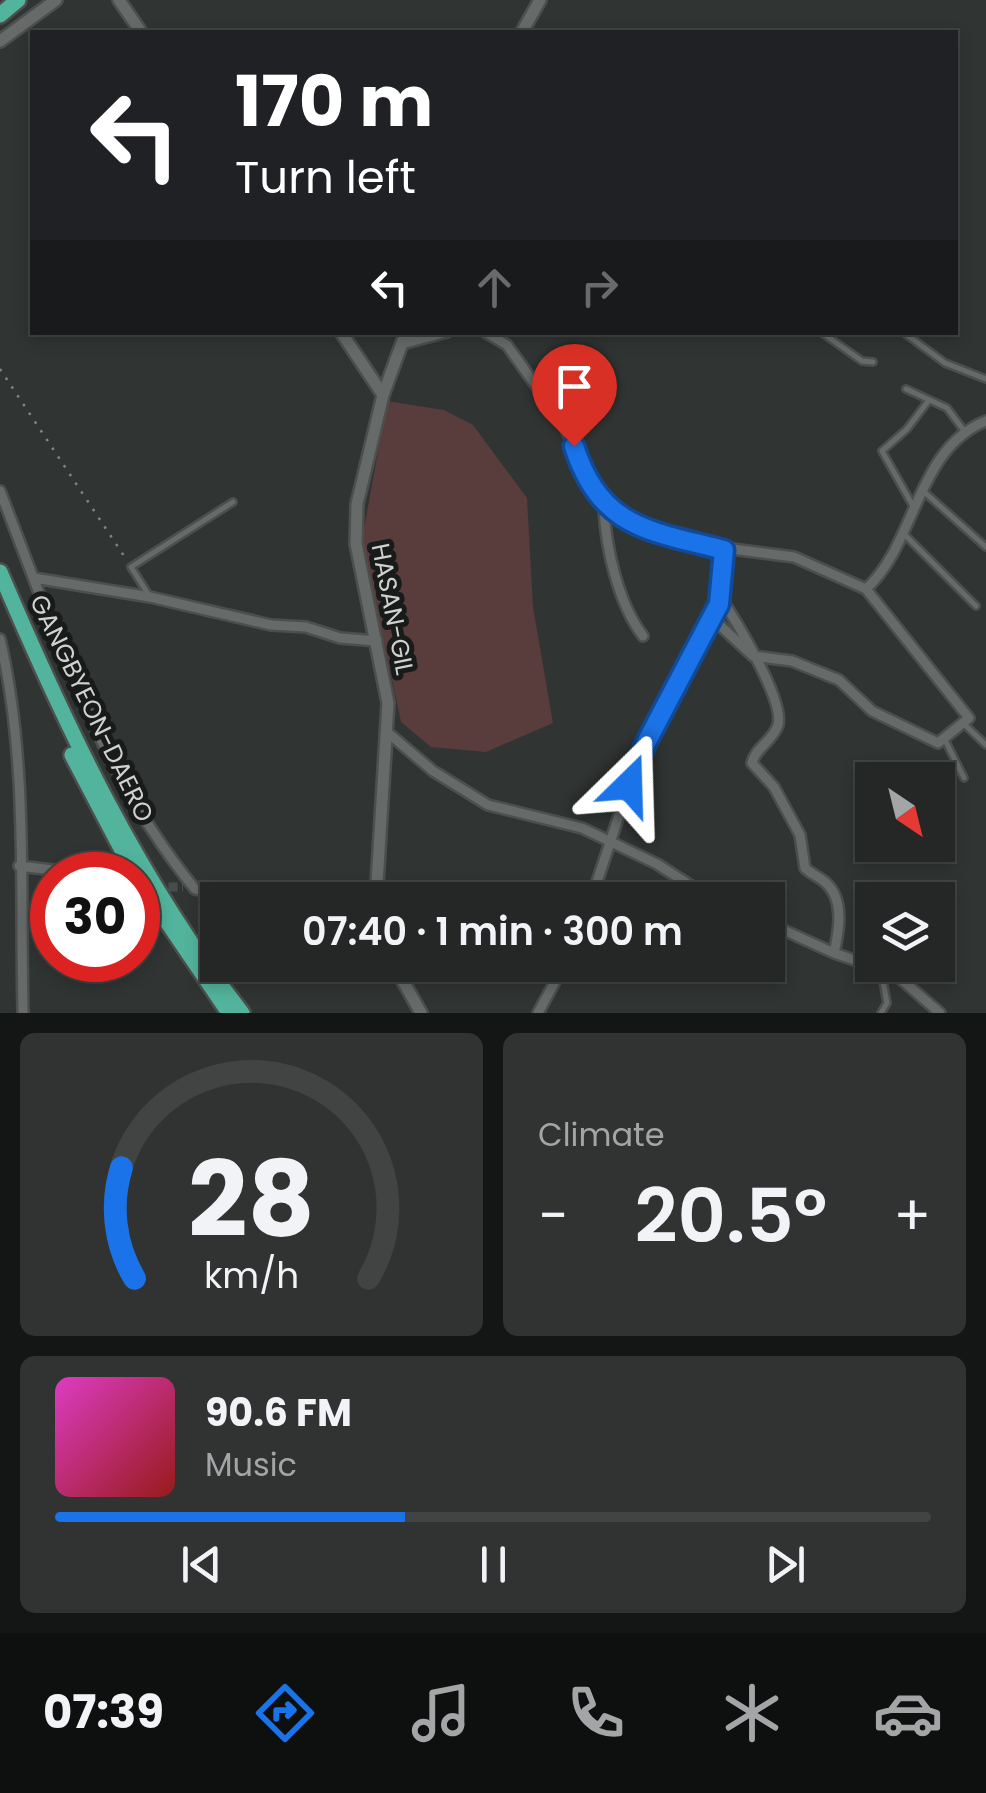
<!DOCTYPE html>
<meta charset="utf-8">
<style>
:root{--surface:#242726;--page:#303332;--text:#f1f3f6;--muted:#a3a5a7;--line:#414443;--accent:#1a73e8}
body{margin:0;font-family:Poppins,sans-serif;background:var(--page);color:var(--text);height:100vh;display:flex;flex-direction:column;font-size:38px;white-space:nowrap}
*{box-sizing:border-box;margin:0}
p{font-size:32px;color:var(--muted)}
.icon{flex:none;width:55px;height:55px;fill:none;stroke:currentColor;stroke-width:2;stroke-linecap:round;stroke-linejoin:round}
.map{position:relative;height:1013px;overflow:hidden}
.sheet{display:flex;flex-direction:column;gap:20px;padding:20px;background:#141515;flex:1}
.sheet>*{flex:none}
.banner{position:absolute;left:30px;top:30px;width:928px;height:305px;border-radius:0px;box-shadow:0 5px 15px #0003,0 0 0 2px var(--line);background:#202124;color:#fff;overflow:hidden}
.needle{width:65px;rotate:145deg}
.fabs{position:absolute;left:855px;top:762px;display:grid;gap:20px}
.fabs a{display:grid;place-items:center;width:100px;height:100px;border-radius:0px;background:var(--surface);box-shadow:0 5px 15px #0003,0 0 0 2px var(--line);font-size:50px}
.speed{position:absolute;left:30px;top:852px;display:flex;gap:20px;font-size:50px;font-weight:700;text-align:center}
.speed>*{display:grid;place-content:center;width:130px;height:130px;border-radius:50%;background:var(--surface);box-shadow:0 5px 15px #0003,0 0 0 2px var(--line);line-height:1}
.speed .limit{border:15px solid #d22;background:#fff;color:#111}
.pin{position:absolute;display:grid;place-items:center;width:85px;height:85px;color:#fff;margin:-102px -42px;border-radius:50% 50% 50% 0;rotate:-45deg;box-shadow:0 0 10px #0007}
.pin .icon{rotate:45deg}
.me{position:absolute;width:110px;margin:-55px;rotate:22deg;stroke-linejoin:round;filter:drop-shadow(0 0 8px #0008)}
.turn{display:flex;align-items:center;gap:35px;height:210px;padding:0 40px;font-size:45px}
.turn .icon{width:130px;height:130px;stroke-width:2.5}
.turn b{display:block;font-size:70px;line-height:85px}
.lanes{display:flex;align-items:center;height:95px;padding:0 40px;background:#0003;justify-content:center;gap:50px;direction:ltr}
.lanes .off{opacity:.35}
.big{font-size:75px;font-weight:600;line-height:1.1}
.sheet .widget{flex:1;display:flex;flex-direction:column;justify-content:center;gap:15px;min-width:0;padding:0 35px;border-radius:15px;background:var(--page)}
.sheet .dial{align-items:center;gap:0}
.dial svg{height:260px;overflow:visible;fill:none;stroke:var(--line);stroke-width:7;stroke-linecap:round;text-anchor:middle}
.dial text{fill:var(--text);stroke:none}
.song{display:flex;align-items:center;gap:30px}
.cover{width:120px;height:120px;border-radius:15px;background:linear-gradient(135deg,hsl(310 70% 55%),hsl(0 70% 35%))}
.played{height:10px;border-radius:5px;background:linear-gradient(90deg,var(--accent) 40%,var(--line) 40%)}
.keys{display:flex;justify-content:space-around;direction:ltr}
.heat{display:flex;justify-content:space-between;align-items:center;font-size:55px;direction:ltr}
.sheet .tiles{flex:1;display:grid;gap:20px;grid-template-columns:1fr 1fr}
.widget:last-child{grid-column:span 2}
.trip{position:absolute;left:200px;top:882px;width:585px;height:100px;border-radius:0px;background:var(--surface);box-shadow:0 5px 15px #0003,0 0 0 2px var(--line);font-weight:600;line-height:100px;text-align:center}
.menu{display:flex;height:160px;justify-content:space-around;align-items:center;background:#0e100f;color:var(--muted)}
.menu .icon{width:70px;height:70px}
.menu .on{color:var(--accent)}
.menu b{font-size:45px;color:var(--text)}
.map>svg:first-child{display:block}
</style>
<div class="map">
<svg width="986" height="1013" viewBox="0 0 986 1013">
<rect width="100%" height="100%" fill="#303433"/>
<!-- green -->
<path fill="#593c3c" d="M387 401 444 410 473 425 527 498 533 607 553 723 486 752 431 747 401 722 362 540Z"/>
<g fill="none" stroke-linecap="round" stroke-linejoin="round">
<!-- minor-tunnel -->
<path stroke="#484c4b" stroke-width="9" stroke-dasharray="9 4.5" stroke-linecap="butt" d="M155 887H183"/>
<!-- service casing -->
<g stroke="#4c4f4d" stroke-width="10">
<path id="service" d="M821 332 862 361 873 362
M903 332 945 363 986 379
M906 389 947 408 965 432
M922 490 986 547
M913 506 882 451 907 429 929 400
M904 534 976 606
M150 597 131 567 233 502
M965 725 986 745
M945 740 964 778
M881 1013 887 1003 881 970"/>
</g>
<!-- minor casing -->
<g stroke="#4c4f4d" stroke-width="14">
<path id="minor" d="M485 332 507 345 564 425 596 496 620 515 678 542 794 557 866 589C916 544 916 449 986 421
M402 344 447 332
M0 491C55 631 98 771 195 889L255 900
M604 505C605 546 618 603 643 636
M34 578 150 597 271 625 306 627 340 638 377 641
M720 597C735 619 785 701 778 725 773 741 755 748 752 763L774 787 800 835 805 868C811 874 818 876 825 882 845 899 839 931 834 953L768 923
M712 618 753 656 792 661 839 680 872 711 938 743 969 718 866 589
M0 639C28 759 20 890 23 1013
M387 732 433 771 488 805 582 828 657 864 713 900
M19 866 95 875
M591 900 637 761 719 603 725 550
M834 953 895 974 940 1013
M538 1013 564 965"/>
</g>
<!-- tertiary casing -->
<g stroke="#4c4f4d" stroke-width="16">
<path id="tertiary" d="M119 0 141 32
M522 32 540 0
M0 41 56 0
M341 332 383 395
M376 900 388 703 356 544 357 504 383 395 406 332
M394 965 421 1013"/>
</g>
<!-- trunk casing -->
<g stroke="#4c4f4d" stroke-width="20">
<path id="trunk" d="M0 15 18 0
M0 572C66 727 138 880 242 1013
M72 755 135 875
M138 879 229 1013"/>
</g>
<!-- path -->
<path stroke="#818483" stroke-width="2.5" stroke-dasharray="2.5 8" stroke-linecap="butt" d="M0 369 126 559"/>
<!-- service -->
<use href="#service" stroke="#666b69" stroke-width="5"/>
<!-- minor -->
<use href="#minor" stroke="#666b69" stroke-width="9"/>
<!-- tertiary -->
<use href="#tertiary" stroke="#666b69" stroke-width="11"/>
<!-- trunk -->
<use href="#trunk" stroke="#52b49c" stroke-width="15"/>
</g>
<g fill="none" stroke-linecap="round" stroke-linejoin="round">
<!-- route casing -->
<g stroke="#114b97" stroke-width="25">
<path id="route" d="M574 446C600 529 651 531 724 550L719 604 646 743 629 785"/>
</g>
<!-- route -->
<use href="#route" stroke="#1a73e8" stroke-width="18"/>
</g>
<g text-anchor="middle" stroke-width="10" stroke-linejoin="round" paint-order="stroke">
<!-- street labels -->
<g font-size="25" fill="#d0d2d1" stroke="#191b1a">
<text transform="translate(393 609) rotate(79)" y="9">HASAN-GIL</text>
<text transform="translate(92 708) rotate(64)" y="9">GANGBYEON-DAERO</text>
</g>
</g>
</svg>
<div class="fabs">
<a><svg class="needle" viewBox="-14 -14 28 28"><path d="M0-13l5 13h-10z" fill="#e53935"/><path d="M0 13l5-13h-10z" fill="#a3a5a7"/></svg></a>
<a><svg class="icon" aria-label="layers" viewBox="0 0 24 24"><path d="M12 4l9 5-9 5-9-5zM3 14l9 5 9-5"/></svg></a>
</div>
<div class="speed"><div class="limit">30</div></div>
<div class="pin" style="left:574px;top:446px;background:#d93025"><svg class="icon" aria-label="arrive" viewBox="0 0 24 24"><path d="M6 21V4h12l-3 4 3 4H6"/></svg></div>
<svg class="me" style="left:629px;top:785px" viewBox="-20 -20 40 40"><path d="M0-17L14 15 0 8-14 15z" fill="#1a73e8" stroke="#fff" stroke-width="4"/></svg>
<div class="trip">07:40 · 1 min · 300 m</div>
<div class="banner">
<div class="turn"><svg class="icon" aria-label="left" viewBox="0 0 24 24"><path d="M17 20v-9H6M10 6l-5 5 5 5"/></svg><div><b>170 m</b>Turn left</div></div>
<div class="lanes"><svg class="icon" aria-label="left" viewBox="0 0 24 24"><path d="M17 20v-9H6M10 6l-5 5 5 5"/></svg><svg class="icon off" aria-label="ahead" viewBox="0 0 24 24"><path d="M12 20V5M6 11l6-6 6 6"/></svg><svg class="icon off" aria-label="right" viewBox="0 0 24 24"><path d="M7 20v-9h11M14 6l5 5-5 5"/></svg></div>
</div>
</div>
<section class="sheet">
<div class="tiles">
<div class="widget dial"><svg viewBox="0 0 100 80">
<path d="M14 69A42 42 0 1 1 86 69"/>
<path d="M14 69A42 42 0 0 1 10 35" stroke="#1a73e8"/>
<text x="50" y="56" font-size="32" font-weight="700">28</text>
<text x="50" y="72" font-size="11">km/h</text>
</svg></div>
<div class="widget"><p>Climate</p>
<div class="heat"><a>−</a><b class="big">20.5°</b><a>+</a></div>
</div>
<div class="widget">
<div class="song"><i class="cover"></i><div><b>90.6 FM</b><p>Music</p></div></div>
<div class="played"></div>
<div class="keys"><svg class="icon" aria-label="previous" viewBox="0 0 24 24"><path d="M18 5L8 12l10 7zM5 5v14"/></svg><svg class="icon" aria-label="pause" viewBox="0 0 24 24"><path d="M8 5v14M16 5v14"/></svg><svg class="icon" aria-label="next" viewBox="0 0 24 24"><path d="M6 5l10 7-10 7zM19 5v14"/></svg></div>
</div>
</div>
</section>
<nav class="menu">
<b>07:39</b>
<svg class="icon on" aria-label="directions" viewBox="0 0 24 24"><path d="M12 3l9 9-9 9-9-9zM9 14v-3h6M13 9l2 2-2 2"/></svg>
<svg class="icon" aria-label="music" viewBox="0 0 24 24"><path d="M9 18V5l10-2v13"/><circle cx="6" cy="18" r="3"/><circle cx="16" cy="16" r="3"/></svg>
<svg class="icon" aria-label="phone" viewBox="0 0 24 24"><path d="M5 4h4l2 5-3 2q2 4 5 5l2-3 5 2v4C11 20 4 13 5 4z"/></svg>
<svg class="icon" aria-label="climate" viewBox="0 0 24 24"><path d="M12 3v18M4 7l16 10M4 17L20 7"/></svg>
<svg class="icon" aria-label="car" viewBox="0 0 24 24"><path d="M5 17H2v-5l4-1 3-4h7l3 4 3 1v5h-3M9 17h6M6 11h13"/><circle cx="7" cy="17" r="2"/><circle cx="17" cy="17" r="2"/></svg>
</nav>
